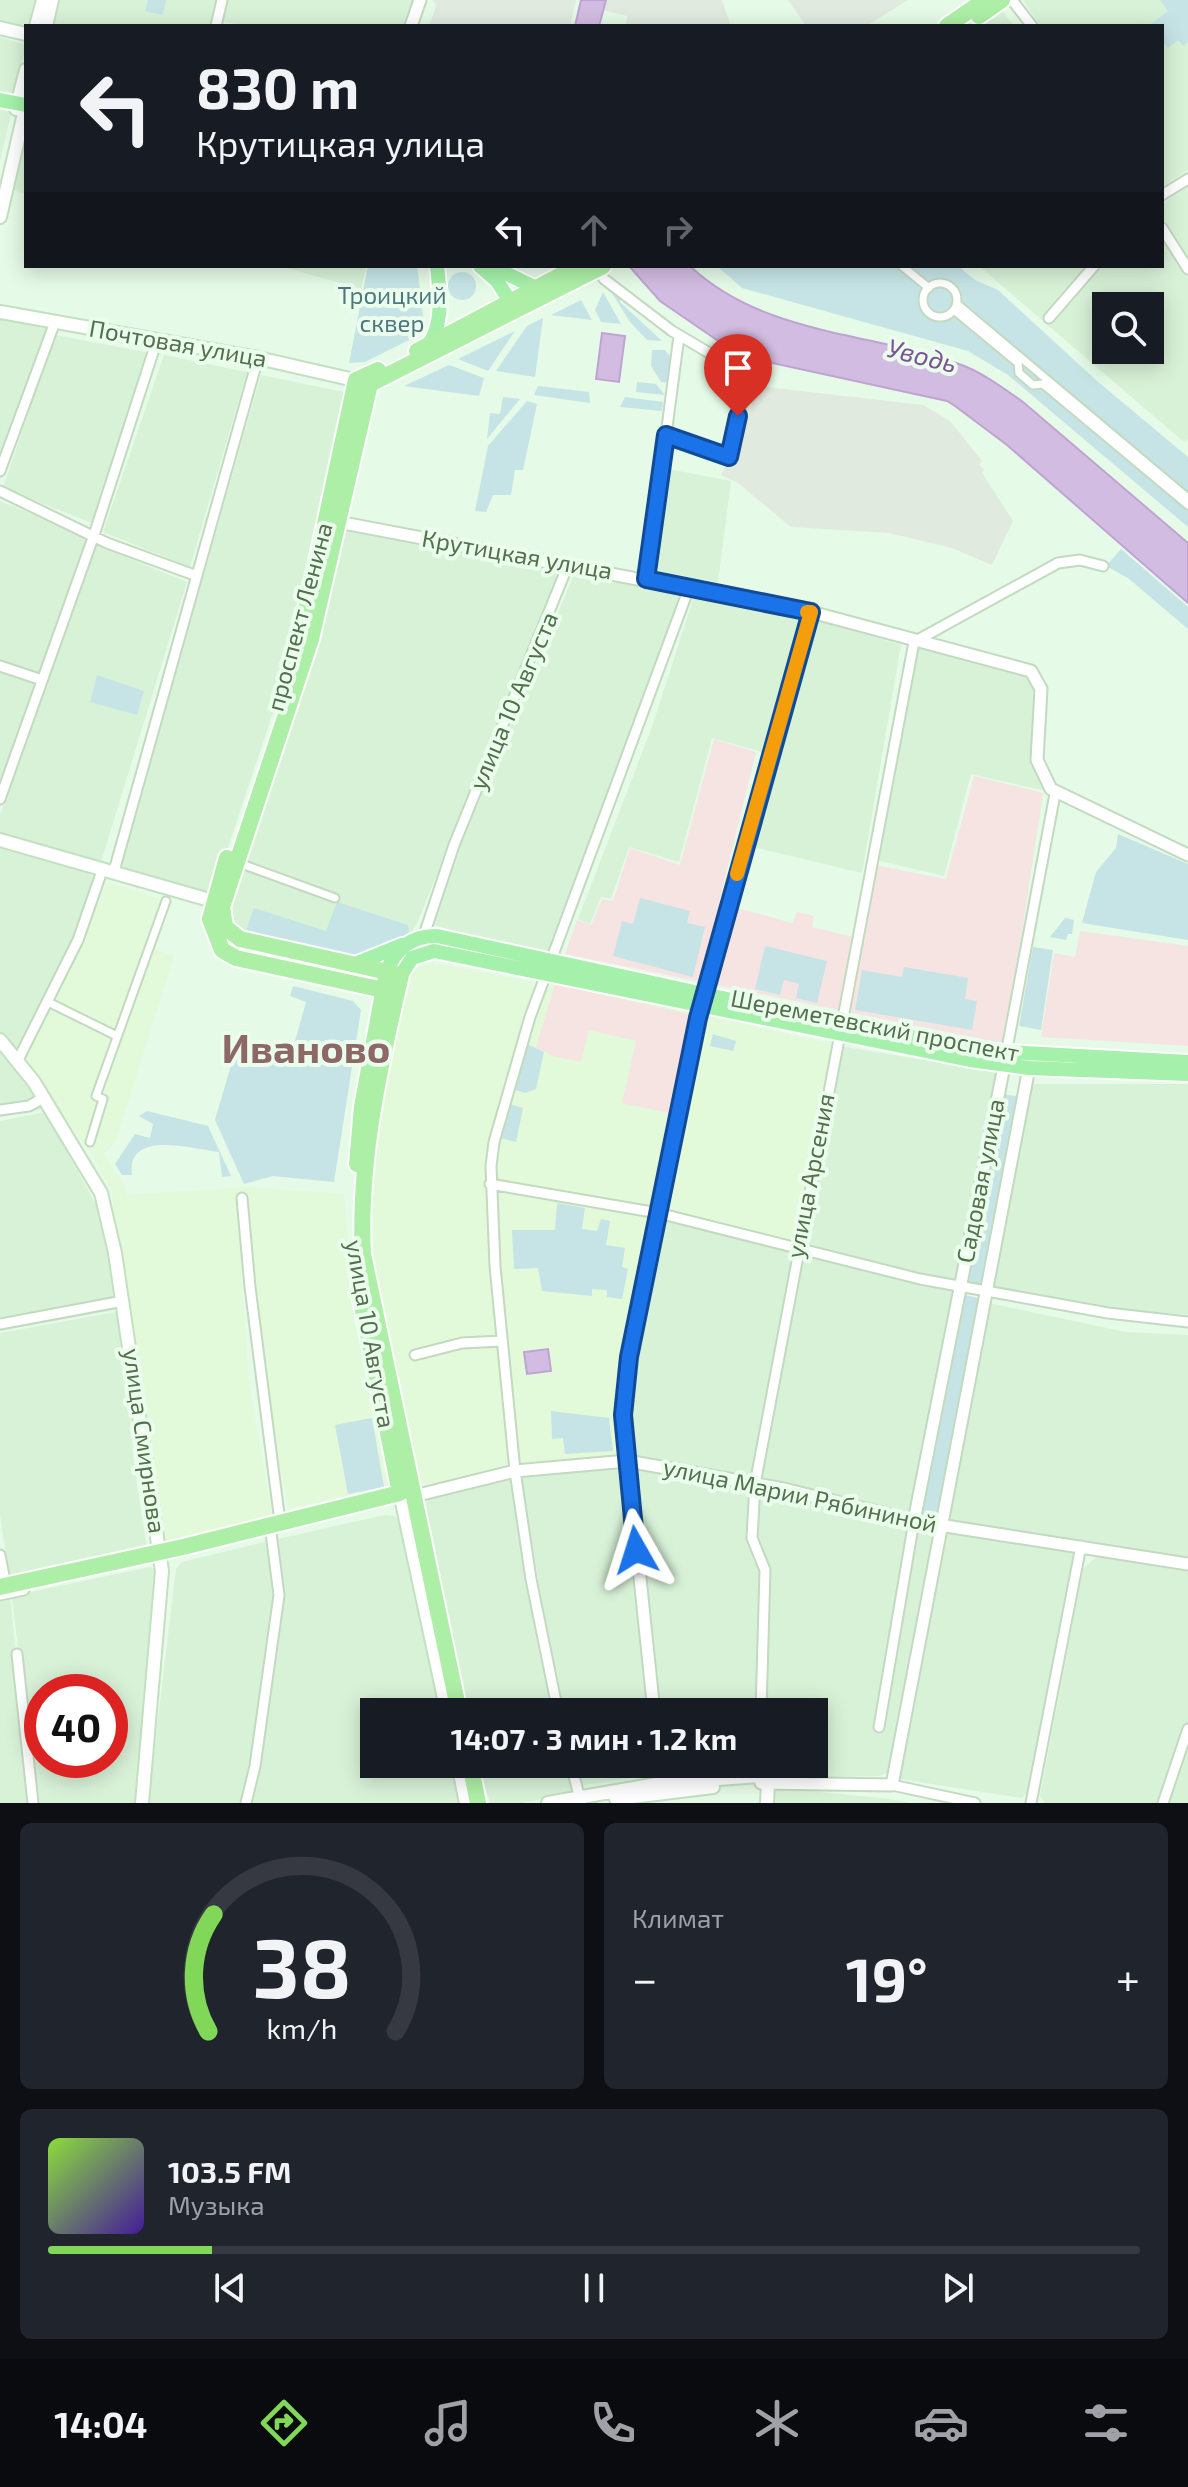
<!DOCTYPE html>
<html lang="ru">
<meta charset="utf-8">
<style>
:root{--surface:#171b24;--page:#20242c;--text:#f1f3f6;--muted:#9ea1a6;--line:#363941;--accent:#81d757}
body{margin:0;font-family:"Exo 2",sans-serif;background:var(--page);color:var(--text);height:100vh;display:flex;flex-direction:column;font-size:30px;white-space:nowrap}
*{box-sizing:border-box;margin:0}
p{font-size:26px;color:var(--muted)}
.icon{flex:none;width:44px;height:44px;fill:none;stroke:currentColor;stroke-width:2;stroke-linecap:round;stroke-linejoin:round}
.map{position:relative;height:1803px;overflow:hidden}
.details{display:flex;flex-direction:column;gap:20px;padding:20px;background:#0d0f14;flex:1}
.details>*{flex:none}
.banner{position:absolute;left:24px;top:24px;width:1140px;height:244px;border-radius:0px;box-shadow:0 4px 20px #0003;background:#171b24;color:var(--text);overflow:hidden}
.tools{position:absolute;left:1092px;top:292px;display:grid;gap:16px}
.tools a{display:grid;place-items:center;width:72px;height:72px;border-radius:0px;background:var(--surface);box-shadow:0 4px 20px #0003;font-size:40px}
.speed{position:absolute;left:24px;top:1674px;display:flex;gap:16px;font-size:40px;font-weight:700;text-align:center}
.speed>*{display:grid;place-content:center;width:104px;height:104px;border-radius:50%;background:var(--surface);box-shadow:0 4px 20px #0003;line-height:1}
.speed .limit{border:12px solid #d22;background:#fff;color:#111}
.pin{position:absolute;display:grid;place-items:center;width:68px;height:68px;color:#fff;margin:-82px -34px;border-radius:50% 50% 50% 0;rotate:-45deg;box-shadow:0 0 8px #0007}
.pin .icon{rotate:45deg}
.me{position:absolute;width:88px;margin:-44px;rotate:354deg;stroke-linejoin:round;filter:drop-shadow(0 0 6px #0008)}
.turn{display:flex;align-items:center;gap:28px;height:168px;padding:0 40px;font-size:36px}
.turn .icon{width:104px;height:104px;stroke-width:2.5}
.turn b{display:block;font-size:56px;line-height:68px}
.lanes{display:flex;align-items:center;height:76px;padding:0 40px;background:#0003;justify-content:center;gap:40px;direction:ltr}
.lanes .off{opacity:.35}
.big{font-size:60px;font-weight:700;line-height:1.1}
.details .tile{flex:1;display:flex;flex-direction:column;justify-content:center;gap:12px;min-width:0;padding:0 28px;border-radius:12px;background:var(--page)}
.details .dial{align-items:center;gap:0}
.dial svg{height:208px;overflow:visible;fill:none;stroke:var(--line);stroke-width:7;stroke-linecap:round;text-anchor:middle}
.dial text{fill:var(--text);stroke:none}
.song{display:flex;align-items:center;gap:24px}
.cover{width:96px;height:96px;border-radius:12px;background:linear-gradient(135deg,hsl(90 70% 55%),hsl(260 70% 35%))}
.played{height:8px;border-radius:4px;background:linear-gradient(90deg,var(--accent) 15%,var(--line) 15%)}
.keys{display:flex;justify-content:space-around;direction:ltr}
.heat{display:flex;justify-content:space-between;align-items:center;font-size:44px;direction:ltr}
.details .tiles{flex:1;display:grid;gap:20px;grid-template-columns:1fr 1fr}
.tile:last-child{grid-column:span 2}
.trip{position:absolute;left:360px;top:1698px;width:468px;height:80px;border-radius:0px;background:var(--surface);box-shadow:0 4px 20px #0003;font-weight:700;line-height:80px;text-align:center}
.tabs{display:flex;height:128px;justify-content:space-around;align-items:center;background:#090b0e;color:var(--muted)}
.tabs .icon{width:56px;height:56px}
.tabs .active{color:var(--accent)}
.tabs b{font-size:36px;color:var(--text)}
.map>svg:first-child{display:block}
</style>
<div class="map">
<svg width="1188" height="1803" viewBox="0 0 1188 1803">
<rect width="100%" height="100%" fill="#e5fae7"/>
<!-- residential -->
<path fill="#d8f2d8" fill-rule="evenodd" d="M0 0H40L34 26H26V32L0 25Z
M59 0H220L212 26H52Z
M222 0H416L406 26H246L216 20Z
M1023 0H1188V170L1162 187V26H1040Z
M1001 9 1014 26H979Z
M0 37 26 45 14 102 0 99Z
M0 107 12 110 0 161Z
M26 132V194L12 190Z
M1188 187V265L1162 224V204Z
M1162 234 1188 277V439L1184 442 979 266H1162ZM1106 306H1150V350H1106Z
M280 266H366L361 289Z
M0 320 48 329 0 454Z
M55 335 150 353 92 523 3 488Z
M164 355 247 372 190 567 103 532Z
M261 375 349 393 305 616 211 899 120 868Z
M668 469 731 481 718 582 658 571 654 563Z
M0 501 88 537 0 790Z
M338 522 562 569 418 921 413 931 367 961 238 936 230 913 317 620Z
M94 544 187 582 101 862 0 832V815Z
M575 572 683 591 640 723 551 956 433 925 461 844Z
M695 593 803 617 765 753 712 738 679 862 629 847 611 899 601 897 590 924 578 919 652 727Z
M816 620 901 645 862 873 753 847Z
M917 644 1036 672 1042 682 1036 760 1039 778 1051 792 971 774 944 876 876 860Z
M0 847 87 873 95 878 97 886 51 992 18 1050 0 1036Z
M839 1046 1002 1073 958 1287 801 1246Z
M0 1053 16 1071 43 1109 0 1117Z
M1029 1084H1188V1315L1122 1309 993 1287Z
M45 1112 99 1210 121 1309 0 1331V1121Z
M659 1216 795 1246 753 1480 626 1458 618 1416Z
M801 1248 958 1289 912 1521 758 1482Z
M989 1303 1126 1332 1188 1335V1561L945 1525Z
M121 1311 134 1464 147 1549 9 1575 0 1515V1333Z
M624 1463 651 1712H564L546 1629 521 1475Z
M629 1463 754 1485 750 1540 763 1570 759 1712H657Z
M511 1477 527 1579 555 1712H466L423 1508 431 1496Z
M757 1485 941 1530 889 1772 880 1776 777 1778 763 1764H814V1712H763L767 1568 754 1538Z
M385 1515 395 1516 400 1522 439 1712H374V1764H450L458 1803H247L280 1595 273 1540Z
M944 1529 1077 1548 1059 1654 1028 1791 1022 1798 893 1778Z
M272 1540 278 1594 245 1803H148L176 1569 182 1562Z
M1097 1556 1188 1572V1803H1045L1040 1796 1083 1569Z
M150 1567 159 1570 138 1803H36L12 1596ZM42 1692H110V1760H42Z
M10 1596 31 1803H0V1599Z
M478 1764H568L574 1793 522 1803H490Z
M577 1764H656L657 1774 583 1785Z
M665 1764H758V1770L666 1777Z
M770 1787 890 1799 909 1803H770Z"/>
<!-- commercial -->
<path fill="#e2f9da" d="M108 882 171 903 155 950 174 956 115 1143 103 1154 125 1187 127 1195 246 1187 344 1194 349 1254 392 1487 289 1508 262 1381 249 1197 241 1192 236 1199 249 1383 272 1517 166 1546 111 1190 94 1157 22 1060Z
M432 963 535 982 490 1141 486 1196 509 1461 503 1469 457 1483 455 1479 431 1485 415 1479 369 1254 368 1235 376 1120 406 980 421 966Z
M556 982 698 1013 616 1416 624 1459 526 1466 517 1457 492 1185 498 1142 523 1047 547 986Z
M700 1014 834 1045 795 1243 659 1214Z"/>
<!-- industrial -->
<path fill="#e0eadf" d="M433 0H576L570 26H429L436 6Z
M606 0H722L731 26H626L627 16 603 10Z
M788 0H908L866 26H806Z
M757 386 923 405 950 421 982 461 979 464 984 470 982 473 1013 521 992 565 952 548 889 533 791 527 738 483 721 475 726 465 733 467 737 459Z"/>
<!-- education -->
<path fill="#f6e4e2" d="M714 739 756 752 719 903 792 923 797 912 814 916 812 927 861 939 875 865 946 879 974 776 1043 793 1005 1044 565 954 577 920 591 925 602 899 613 901 630 848 680 865Z
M1080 931 1188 946V1046L1041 1037 1054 953 1075 957Z
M555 984 692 1015 669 1113 622 1103 636 1041 589 1030 581 1062 553 1056 536 1047Z"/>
<!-- green -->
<path fill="#c6e4e6" d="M148 0H166L163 15 145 11Z
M1160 0H1188V42L1183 46 1178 40 1168 48 1162 41V26L1150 25 1168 11Z
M368 266H417L425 332 365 362 349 363Z
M717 266H958L975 280 998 290 1097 381 1188 457V527L1008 375 968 351 742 288Z
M448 286a14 14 0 1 1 28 0a14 14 0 1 1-28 0Z
M610 290 620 297V302L662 341 647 340 630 322Z
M603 292 621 324 601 322 595 310Z
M581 300 592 320 551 315Z
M543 318 535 377 496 371 527 326Z
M515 331 488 371 458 359Z
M652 350H665L673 360 670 383 661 382 651 366Z
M449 365 484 378 479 396 404 386Z
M637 382 656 384 665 395 636 392Z
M538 386 589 392 590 403 534 395Z
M503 397 520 399 487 439 490 413 500 414Z
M625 397 663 402 662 411 620 407Z
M527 401 537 404 523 470H515L511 495H493L486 512 475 511 488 446Z
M1121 549 1188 607V629L1128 578 1106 566Z
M97 675 144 691 137 715 90 702Z
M1118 834 1188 864V940L1082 923 1096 872 1116 848Z
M640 898 690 911 687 923 705 927 693 977 613 956 622 921 633 924Z
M337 902 408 925 409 932 367 959 245 933 254 908 326 931Z
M1065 918 1074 920 1072 934H1068L1066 940 1050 937Z
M765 946 827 961 817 1003 796 998 799 984 784 980 780 995 755 989Z
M1033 947 1053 950 1041 1030 1019 1026Z
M904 967 968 978 965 999 977 1001 972 1030 855 1010 862 970 902 977Z
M293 986 353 1001 361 1010 334 1182 273 1176 244 1184 215 1120 236 1048 289 1063 306 1002 290 996Z
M713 1034 736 1041 733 1051 710 1046Z
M527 1044 544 1052 536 1089 525 1093 513 1089Z
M1002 1094 1021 1097 984 1290 962 1284Z
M509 1104 523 1108 516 1142 500 1138Z
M147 1111 208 1126 231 1176 222 1177 219 1152C192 1149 126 1129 132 1175H122L115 1164 135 1134 150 1138 153 1124 139 1116Z
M557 1203 585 1208 582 1229 597 1231 601 1219 610 1221 606 1245 625 1248 622 1267 628 1269 622 1299 607 1297V1290L592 1289V1296L542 1291 538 1268 514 1269 512 1230H555Z
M962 1294 984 1300 942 1522 920 1517Z
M551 1411 609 1418 613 1451 565 1454 563 1438 552 1439Z
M372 1418 384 1487 348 1494 335 1425Z"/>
<!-- water -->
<path fill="#d2bce1" stroke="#bfa4d2" stroke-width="2" d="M581 0H606L599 26H575Z
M629 266H690C763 335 869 332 959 364 982 372 1003 388 1023 402L1188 543V603L1007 445 955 406 947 401 749 358 739 352 727 356V347L660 301Z
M602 333 625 336 619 382 596 379Z
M548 1349 551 1371 527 1374 524 1352Z"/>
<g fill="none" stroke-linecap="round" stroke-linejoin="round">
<!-- pedestrian casing -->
<g stroke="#c2dabf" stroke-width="11">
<path id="pedestrian" d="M902 266 929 288
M923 300a17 17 0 1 1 34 0a17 17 0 1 1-34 0Z
M957 304 1188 498
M954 310 1018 363 1019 373 1033 385 1043 384 1188 505
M247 866 335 898
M48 1002 117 1036
M90 1142 103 1099 96 1096 166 901"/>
</g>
<!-- minor casing -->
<g stroke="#c2dabf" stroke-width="13">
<path id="minor" d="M1012 0 1032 26
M216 26 222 0
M1162 195 1188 179
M1162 228 1188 269
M598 269 604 279 672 331 728 364 744 389 729 457 666 435 679 336
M1049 318 1094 266
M0 471 55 322
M0 491 107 543 197 576
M646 579 666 435
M0 666 42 680
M0 799 94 535 157 340
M114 871 258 358
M424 935 454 845 568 565
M704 993 811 612
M1006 1054 1055 794
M18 1060 78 940 103 868
M0 1110 29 1106 43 1098
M490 1184 658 1213 920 1279 1108 1313 1188 1322
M242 1198 250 1287 280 1522
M0 1324 123 1301
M415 1355 462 1343 502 1341
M0 1555 6 1586
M0 1595 24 1590
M17 1654 33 1803
M558 1712 531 1579 515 1471 495 1266 491 1166 494 1142 530 1017 689 588
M761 1712 765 1570 752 1538 755 1484 914 642 1058 563 1080 560 1103 566
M879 1727 914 1521
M571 1764 581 1803
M892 1785 975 1803
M246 1803 255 1766 279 1595 271 1533
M1031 1803 1081 1546
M1163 1803 1188 1729"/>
</g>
<!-- tertiary casing -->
<g stroke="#c2dabf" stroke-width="15">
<path id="tertiary" d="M411 26 420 0
M338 522 811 612 1031 671 1041 689 1037 760 1051 789 1188 855
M410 1497 515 1471 627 1461 784 1489 914 1521 1188 1564
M914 1521 1004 1066
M654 1712 623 1415 629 1357 703 998
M660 1764 664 1791
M761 1783 892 1785 1029 1068"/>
</g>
<!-- secondary casing -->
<g stroke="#c3e1c1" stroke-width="16">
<path id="secondary" d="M36 26 43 0
M46 26 52 0
M0 28 26 34
M16 109 26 70
M0 217 26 105
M0 312 258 358 363 382
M0 840 220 903
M0 1040 34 1082 101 1193 115 1253 162 1571 142 1803
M400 1493 447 1712
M458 1764 466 1803
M616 1799 713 1787
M548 1803 662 1783 760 1776 768 1783 767 1803"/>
</g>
<!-- primary casing -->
<g stroke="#fff" stroke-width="18">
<path id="primary" d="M0 100 26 105
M480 266 497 281 515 309
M491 266 536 288
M427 346C444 327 440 291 437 266
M355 964 402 945
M387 972C394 949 413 935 437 936L841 1024 990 1051 1188 1062
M401 975 412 958 434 951 970 1060 1029 1068 1188 1074"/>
</g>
<!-- trunk casing -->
<g stroke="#fff" stroke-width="20">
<path id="trunk" d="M979 16 1002 0
M947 26 985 0
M417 351 578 266
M289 673 310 594 356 380 378 370
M227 858 210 919 222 950 236 958 397 993
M357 1164 362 1107 385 982
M0 1587 183 1547 400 1493 359 1290
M459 1712 363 1254C358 1162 380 1065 401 975L240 939 225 927 222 907 311 639 370 384 603 266
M470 1764 478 1803"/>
</g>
<!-- pedestrian -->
<use href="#pedestrian" stroke="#fff" stroke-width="7"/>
<!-- minor -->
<use href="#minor" stroke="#fff" stroke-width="9"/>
<!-- tertiary -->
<use href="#tertiary" stroke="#fff" stroke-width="11"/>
<!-- secondary -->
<use href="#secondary" stroke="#fff" stroke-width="12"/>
<!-- primary -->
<use href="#primary" stroke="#a5f1ab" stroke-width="14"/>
<!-- trunk -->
<use href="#trunk" stroke="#aeefa7" stroke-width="16"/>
</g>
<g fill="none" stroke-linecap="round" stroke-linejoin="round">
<!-- route casing -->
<g stroke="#114b97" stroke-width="20">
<path id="route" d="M636 1550 623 1415 629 1357 698 1018 811 612 646 579 666 435 729 457 738 416"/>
</g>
<!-- route -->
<use href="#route" stroke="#1a73e8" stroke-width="14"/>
<!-- slow -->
<path stroke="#f59e0b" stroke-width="14" d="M737 874 811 612H807"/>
</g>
<g text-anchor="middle" stroke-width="8" stroke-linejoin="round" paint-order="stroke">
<!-- park labels -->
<g font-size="24" fill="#4d7880" stroke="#ebfdec">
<text x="392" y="304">Троицкий<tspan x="392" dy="28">сквер</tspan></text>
</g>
<!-- street labels -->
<g font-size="24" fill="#54704d" stroke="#ebfdec">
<text transform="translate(178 344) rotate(10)" y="8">Почтовая улица</text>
<text transform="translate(517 555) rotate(10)" y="8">Крутицкая улица</text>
<text transform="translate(300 617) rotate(-75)" y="8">проспект Ленина</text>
<text transform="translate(514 701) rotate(-67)" y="8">улица 10 Августа</text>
<text transform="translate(875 1026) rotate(11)" y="8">Шереметевский проспект</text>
<text transform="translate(811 1176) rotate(-79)" y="8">улица Арсения</text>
<text transform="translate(981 1181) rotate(-79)" y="8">Садовая улица</text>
<text transform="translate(370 1334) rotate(80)" y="8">улица 10 Августа</text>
<text transform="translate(144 1441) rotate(82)" y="8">улица Смирнова</text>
<text transform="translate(800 1496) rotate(12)" y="8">улица Марии Рябининой</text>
</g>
<!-- water labels -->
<g font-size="26" font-style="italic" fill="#7c5495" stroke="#ebfdec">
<text transform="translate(922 356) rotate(14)" y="9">Уводь</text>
</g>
<!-- town labels -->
<g font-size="40" font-weight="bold" fill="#8c6966" stroke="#ebfdec">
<text x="306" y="1063">Иваново</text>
</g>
</g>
</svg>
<div class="tools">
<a><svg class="icon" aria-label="search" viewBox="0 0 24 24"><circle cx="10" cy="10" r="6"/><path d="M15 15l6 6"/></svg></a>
</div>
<div class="speed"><div class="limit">40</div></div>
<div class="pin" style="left:738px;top:416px;background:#d93025"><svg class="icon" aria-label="arrive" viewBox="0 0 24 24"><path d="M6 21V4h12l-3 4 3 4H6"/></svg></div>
<svg class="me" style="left:636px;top:1550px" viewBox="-20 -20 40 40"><path d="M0-17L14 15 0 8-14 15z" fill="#1a73e8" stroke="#fff" stroke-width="4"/></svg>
<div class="trip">14:07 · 3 мин · 1.2 km</div>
<div class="banner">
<div class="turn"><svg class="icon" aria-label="left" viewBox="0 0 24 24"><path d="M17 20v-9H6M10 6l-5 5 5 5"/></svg><div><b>830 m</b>Крутицкая улица</div></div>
<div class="lanes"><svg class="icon" aria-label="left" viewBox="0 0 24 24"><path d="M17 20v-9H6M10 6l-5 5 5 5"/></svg><svg class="icon off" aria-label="ahead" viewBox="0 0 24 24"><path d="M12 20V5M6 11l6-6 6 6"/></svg><svg class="icon off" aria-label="right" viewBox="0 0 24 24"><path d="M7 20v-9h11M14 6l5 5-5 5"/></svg></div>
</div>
</div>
<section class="details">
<div class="tiles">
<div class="tile dial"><svg viewBox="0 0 100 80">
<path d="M14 69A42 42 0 1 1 86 69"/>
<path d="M14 69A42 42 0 0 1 16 24" stroke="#81d757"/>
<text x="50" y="56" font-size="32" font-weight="700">38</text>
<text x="50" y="72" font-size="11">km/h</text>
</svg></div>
<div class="tile"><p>Климат</p>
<div class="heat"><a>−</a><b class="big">19°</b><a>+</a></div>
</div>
<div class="tile">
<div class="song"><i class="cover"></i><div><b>103.5 FM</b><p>Музыка</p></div></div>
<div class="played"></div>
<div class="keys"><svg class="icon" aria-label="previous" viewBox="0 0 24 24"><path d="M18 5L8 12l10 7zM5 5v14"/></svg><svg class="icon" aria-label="pause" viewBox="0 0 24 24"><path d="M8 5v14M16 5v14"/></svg><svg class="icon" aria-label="next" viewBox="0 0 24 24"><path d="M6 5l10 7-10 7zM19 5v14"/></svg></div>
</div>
</div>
</section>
<nav class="tabs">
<b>14:04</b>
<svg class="icon active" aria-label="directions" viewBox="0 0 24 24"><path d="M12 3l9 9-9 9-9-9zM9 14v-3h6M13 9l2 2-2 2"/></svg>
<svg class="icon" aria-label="music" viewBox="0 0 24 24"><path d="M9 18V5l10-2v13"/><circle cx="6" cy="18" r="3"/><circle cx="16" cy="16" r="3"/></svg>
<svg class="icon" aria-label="phone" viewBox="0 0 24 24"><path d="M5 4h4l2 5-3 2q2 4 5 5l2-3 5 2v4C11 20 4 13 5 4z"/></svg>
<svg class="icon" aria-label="climate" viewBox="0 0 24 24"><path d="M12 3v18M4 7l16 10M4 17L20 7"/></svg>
<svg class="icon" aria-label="car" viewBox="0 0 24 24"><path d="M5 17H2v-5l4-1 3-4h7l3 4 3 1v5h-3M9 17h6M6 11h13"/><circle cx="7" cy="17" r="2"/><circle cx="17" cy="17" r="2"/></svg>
<svg class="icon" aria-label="filters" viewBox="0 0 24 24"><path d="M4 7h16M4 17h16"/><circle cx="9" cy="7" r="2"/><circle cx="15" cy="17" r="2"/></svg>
</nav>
